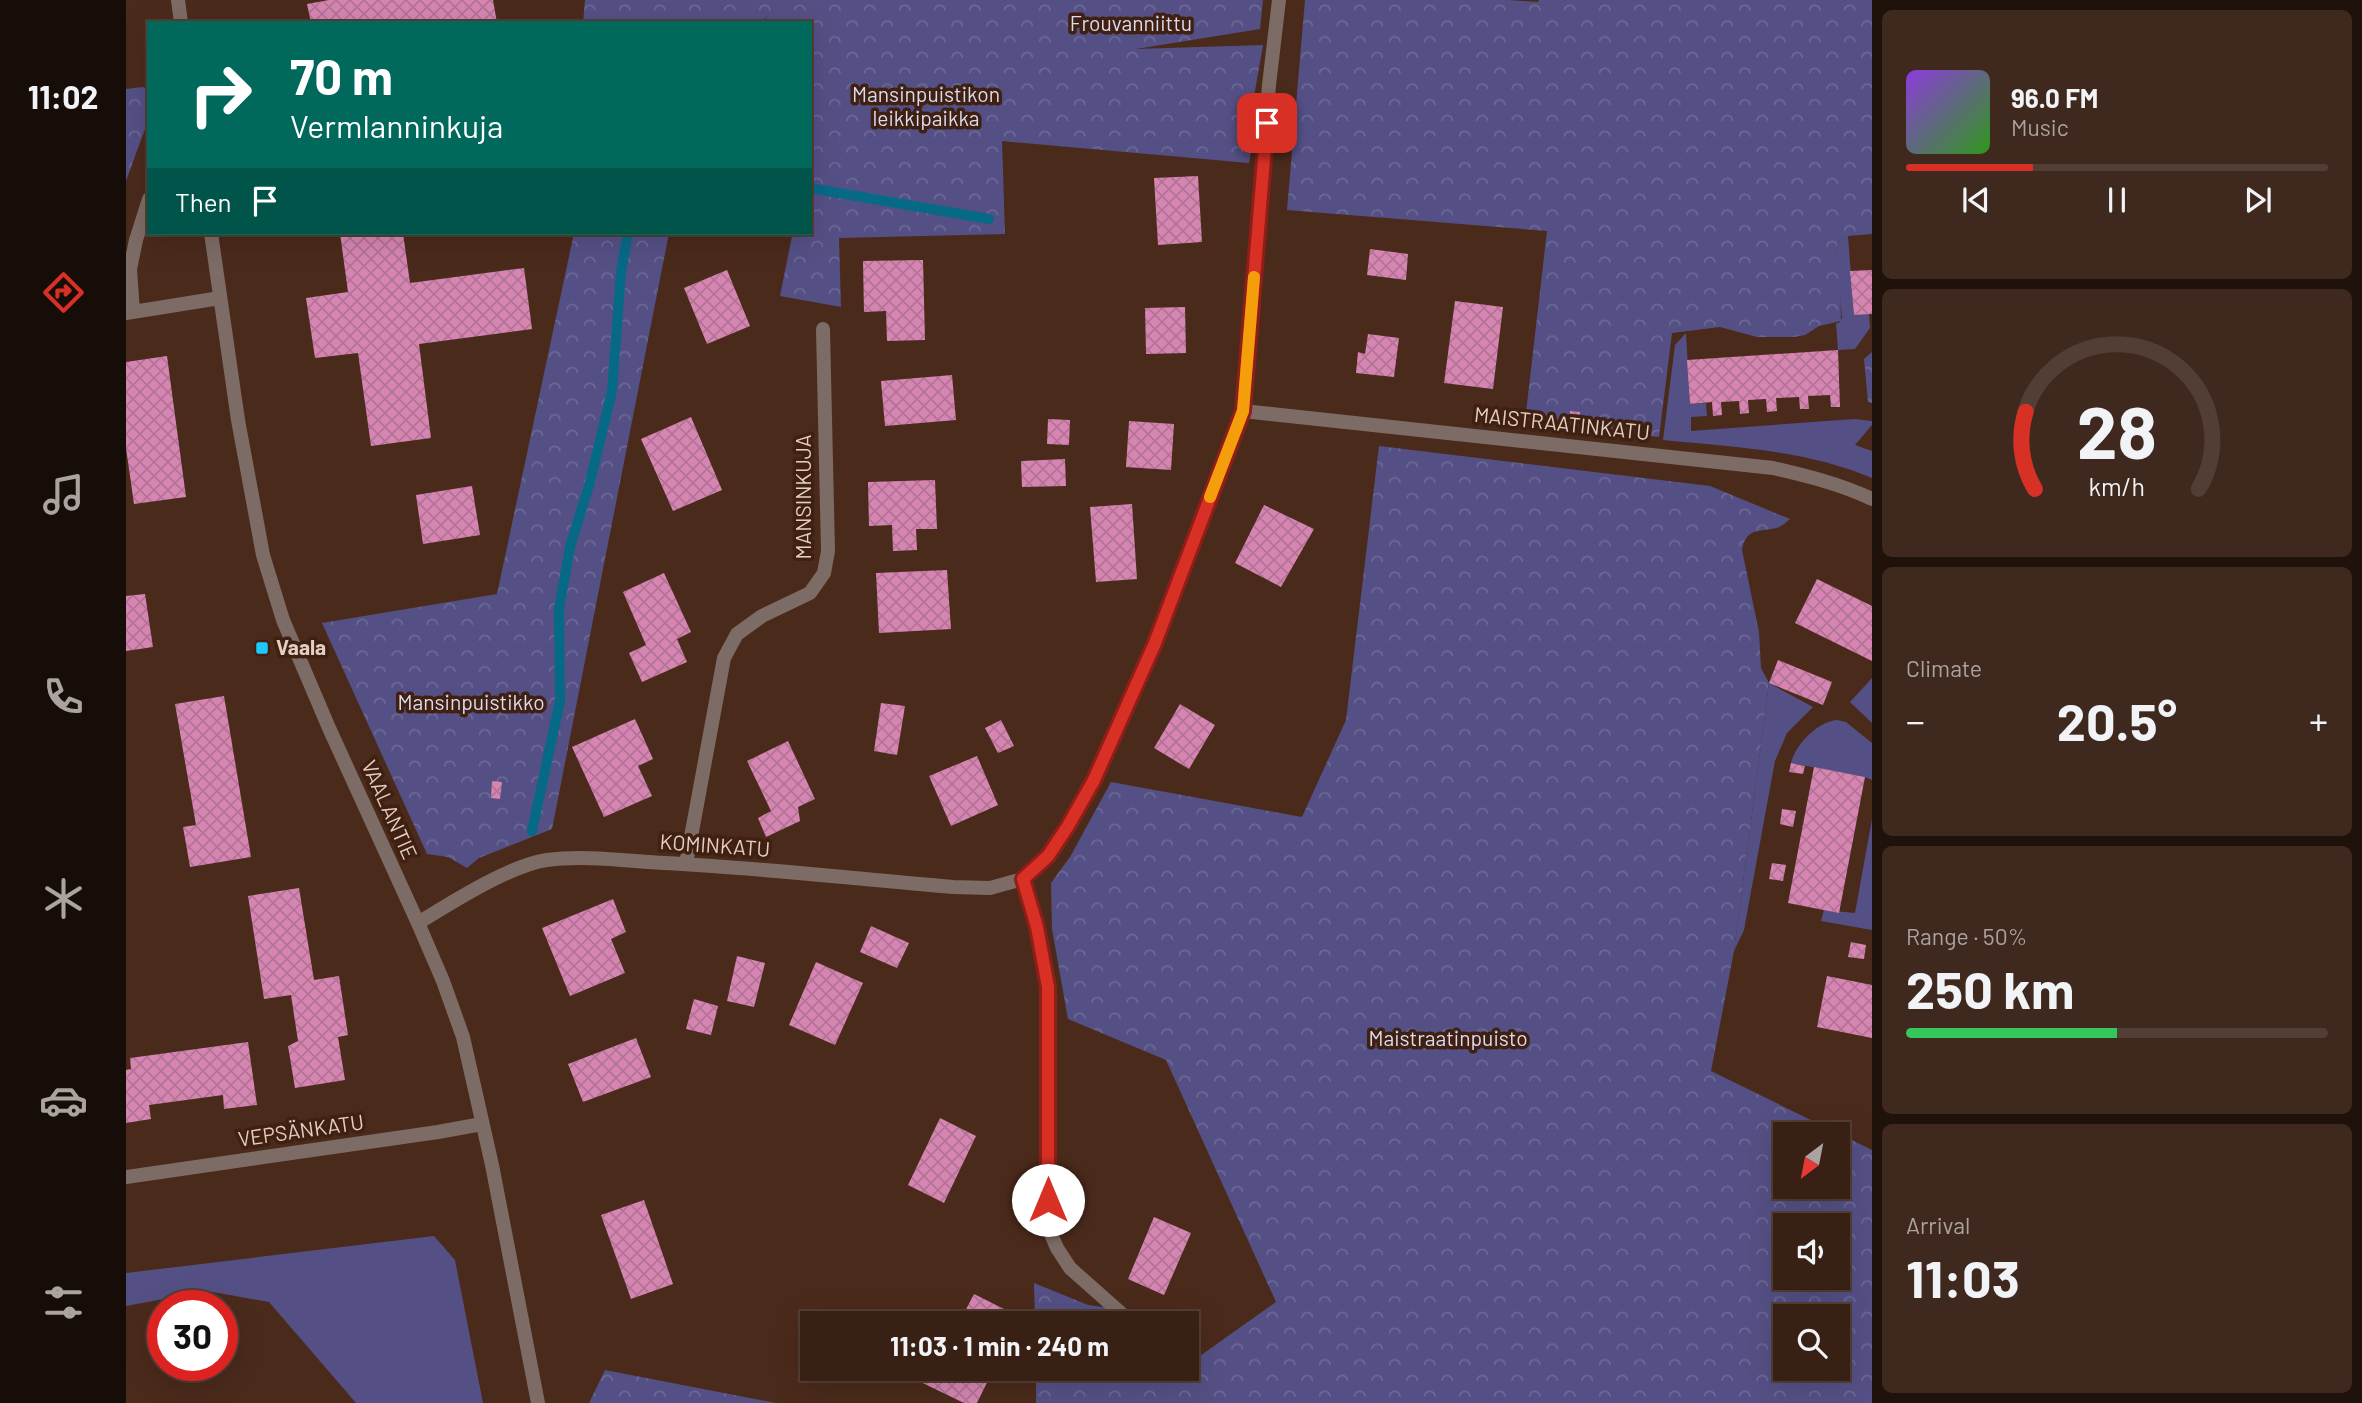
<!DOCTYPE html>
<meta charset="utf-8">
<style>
:root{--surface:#382014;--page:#3f281d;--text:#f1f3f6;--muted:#aba3a0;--line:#523e34;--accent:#d93025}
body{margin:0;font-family:Barlow,sans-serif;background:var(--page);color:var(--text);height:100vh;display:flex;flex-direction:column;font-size:26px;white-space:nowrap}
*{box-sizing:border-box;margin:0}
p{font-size:23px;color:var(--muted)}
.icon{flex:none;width:38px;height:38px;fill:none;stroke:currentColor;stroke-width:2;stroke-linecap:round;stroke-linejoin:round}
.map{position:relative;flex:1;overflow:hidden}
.sheet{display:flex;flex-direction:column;gap:10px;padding:10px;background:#1f120b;width:490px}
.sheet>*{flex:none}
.banner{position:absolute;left:21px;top:21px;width:665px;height:214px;border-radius:0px;box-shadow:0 7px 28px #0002,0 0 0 2px var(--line);background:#00695c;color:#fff;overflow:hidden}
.needle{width:46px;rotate:212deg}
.fabs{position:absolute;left:1647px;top:1122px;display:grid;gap:14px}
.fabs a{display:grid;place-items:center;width:77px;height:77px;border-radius:0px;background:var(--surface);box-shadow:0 7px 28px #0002,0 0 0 2px var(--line);font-size:35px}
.speed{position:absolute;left:21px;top:1290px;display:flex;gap:14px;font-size:35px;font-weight:700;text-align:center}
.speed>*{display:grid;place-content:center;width:91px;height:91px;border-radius:50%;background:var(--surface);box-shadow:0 7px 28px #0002,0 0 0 2px var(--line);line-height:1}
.speed .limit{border:10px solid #d22;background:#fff;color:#111}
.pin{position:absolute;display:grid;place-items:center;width:60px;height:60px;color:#fff;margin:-30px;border-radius:14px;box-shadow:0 4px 10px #0006}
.me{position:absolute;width:77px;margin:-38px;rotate:0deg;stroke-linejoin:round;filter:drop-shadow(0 0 5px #0008)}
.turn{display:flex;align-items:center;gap:24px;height:147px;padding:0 28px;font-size:32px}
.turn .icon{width:91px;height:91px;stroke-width:2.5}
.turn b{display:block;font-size:49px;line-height:60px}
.then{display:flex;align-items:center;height:66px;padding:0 28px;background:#0003;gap:14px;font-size:26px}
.big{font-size:52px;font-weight:700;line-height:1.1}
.sheet .widget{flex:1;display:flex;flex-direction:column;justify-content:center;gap:10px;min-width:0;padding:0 24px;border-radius:10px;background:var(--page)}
.sheet .dial{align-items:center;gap:0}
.dial svg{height:182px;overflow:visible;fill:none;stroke:var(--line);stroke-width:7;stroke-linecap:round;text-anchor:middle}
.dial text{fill:var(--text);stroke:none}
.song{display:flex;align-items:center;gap:21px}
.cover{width:84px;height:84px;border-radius:10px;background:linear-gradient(135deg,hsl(270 70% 55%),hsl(110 70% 35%))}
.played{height:7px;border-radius:4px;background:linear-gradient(90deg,var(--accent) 30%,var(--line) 30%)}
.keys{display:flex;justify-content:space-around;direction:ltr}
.heat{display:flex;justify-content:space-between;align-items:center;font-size:38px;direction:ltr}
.charge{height:10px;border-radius:5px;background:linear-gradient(90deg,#34c759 50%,var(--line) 0)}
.trip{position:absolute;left:674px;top:1311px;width:399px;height:70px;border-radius:0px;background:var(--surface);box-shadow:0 7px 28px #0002,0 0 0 2px var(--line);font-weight:700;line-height:70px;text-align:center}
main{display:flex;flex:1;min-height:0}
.tabs{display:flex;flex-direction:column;width:126px;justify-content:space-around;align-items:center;background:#160d08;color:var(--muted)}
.tabs .icon{width:49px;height:49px}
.tabs .on{color:var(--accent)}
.tabs b{font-size:32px;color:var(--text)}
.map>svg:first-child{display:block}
</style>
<main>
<nav class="tabs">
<b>11:02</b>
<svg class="icon on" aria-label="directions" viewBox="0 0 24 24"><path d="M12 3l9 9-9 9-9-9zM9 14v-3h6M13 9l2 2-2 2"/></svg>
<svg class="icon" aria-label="music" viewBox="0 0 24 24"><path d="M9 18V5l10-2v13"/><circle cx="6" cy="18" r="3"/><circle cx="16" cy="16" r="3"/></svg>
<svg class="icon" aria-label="phone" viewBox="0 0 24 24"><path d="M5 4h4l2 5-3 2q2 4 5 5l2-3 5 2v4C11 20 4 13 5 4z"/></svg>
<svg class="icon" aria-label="climate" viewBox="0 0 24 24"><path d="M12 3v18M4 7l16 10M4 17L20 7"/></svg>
<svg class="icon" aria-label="car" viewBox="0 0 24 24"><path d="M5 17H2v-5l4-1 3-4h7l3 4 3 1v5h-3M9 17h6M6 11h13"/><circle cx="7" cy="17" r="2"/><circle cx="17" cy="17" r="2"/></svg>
<svg class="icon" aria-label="filters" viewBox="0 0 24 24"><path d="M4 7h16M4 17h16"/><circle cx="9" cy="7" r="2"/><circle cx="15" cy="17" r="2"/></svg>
</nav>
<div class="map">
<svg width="1746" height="1403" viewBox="0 0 1746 1403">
<defs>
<pattern id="forest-crowns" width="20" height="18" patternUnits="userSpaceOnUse" patternTransform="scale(1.75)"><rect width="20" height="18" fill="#545085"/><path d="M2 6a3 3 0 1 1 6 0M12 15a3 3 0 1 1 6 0" fill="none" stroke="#6c6895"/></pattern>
<pattern id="building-cross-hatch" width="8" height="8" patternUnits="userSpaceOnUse" patternTransform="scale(1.75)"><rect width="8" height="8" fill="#d685b3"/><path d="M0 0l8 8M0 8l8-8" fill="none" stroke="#b27395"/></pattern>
</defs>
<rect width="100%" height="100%" fill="#4a2a1b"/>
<!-- grass -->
<path fill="#545085" d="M1722 236 1728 315 1743 314 1744 328 1729 349 1712 350 1710 323H1713L1716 318 1710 251 1712 243Z
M1560 333 1564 404 1580 403 1581 416 1565 417V431L1728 419 1746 421V425L1729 445 1746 451V478C1680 450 1607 447 1537 440L1549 345Z
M1746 678V723L1724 702Z
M1643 683 1687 707 1661 733 1649 761 1618 930 1608 951Z
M1711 720 1720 722 1746 743V780L1739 777 1665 763C1670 744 1691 722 1711 720Z
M1746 819V930L1695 921 1698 910 1729 913Z
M308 1236 329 1260 357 1403H230L143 1302 81 1291 0 1306V1273Z"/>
<!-- forest -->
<path fill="url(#forest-crowns)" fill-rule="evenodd" d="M459 0H1137L1134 29 1010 49 1137 45 1123 125 1126 146 1123 163 876 141 879 234 713 238 715 307 654 296 666 236 652 233H684V23H635L642 16 632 23H457Z
M1179 0H1383L1412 2 1413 0H1746V234L1722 236 1712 243 1710 251 1714 272 1715 321 1693 326 1679 335 1668 337H1631L1594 327 1546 333 1533 437 1399 421 1421 231 1161 210Z
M17 87 23 92V118L0 181V89Z
M448 233H543L426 829 353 858 341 868 322 857 301 854 196 623 371 594Z
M1746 352V403L1742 402 1738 359Z
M1253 446 1584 486 1664 519C1660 522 1656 527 1650 528 1634 532 1620 527 1616 550L1633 632 1635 668 1643 683 1608 951 1585 1071 1746 1150V1403H910V1369L1060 1368 1061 1360 1064 1363 1150 1302 1040 1060 942 1019 926 929 925 883 944 857 985 782 1176 817 1220 720ZM1659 1134H1712V1186H1659ZM1659 1225H1712V1278H1659ZM1659 1316H1712V1368H1659Z
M908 1283 962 1305 998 1310 1014 1323H909Z
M479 1370 650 1403H463Z"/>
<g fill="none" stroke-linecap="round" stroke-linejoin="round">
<!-- stream -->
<path stroke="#066a87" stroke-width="10" d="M684 188 863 219
M406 831 434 701 433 609 444 547 464 482 486 391 495 272 502 233"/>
</g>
<!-- building -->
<path fill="url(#building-cross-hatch)" d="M203 0H367L371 23H185L181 4Z
M1072 176 1076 242 1032 245 1028 178Z
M214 233H277L284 283 398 268 406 329 293 344 305 438 245 446 232 353 189 358 180 298 222 292Z
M1244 249 1282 254 1280 280 1241 275Z
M797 260 799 340 761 341 760 311 738 312 737 261Z
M601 270 624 326 581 344 558 288Z
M1746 270V314L1728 315 1724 271Z
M1329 301 1377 307 1367 389 1318 383Z
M1059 307 1060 353 1020 354 1019 308Z
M1242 334 1273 338 1268 377 1230 373 1232 352 1239 354Z
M1712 350 1714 407H1705L1704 395 1682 396 1683 409H1674L1673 397 1650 398 1651 411 1641 412 1640 399 1622 400 1623 413 1614 414 1613 401 1595 402 1596 415 1587 416 1586 402 1564 404 1561 360Z
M41 356 60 497 8 504 0 448V362Z
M826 375 830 420 759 426 755 381Z
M1444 411 1454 412 1453 421 1444 420Z
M565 417 596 490 547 511 515 439Z
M922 419 944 420 943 445 921 444Z
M1003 421 1048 424 1045 470 1000 467Z
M939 459 940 486 896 487 895 461Z
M809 480 811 529H790L791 550 767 551 766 525 743 526 742 482Z
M346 486 354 535 297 544 290 495Z
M1006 504 1011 579 970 582 964 507Z
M1138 505 1188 529 1155 587 1109 563Z
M821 570 825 629 753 633 750 573Z
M538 573 565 632 551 639 561 662 516 682 503 653 520 645 497 592Z
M1691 579 1746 606V661L1669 623Z
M19 594 27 647 0 651V596Z
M1652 660 1706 682 1697 705 1643 683Z
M98 696 125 857 64 867 57 827 70 825 49 704Z
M755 703 779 706 771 755 748 751Z
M1054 704 1089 725 1063 769 1028 748Z
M509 719 527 759 512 766 526 796 478 817 446 747Z
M875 720 888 746 872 753 859 728Z
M662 741 689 799 672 807 674 821 640 837 632 818 645 811 621 761Z
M851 756 872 805 825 826 803 776Z
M1665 763 1679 766 1677 774 1663 772Z
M1688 767 1739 777 1713 913 1662 903Z
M366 781 376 782 374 799 365 798Z
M1656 809 1670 811 1667 827 1654 824Z
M1646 863 1660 865 1657 881 1643 879Z
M173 888 188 980 213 976 222 1035 212 1037 219 1080 169 1088 162 1046 172 1041 165 995 138 999 122 896Z
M487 899 500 932 485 939 499 973 444 996 416 928Z
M745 926 783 943 771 968 734 952Z
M1725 942 1740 945 1738 959 1722 957Z
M611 956 639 963 628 1007 601 1001Z
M690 962 737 983 709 1045 663 1025Z
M1701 976 1746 985V1038L1691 1027Z
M568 999 592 1006 585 1035 560 1029Z
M510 1038 525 1077 457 1102 442 1064Z
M122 1042 131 1105 98 1109 97 1095 23 1105 25 1119 0 1123V1070L5 1069 4 1058Z
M814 1118 850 1136 818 1203 782 1185Z
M518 1200 547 1284 505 1299 475 1215Z
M1028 1217 1065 1233 1038 1295 1002 1279Z
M848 1294 894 1317 891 1323H833Z
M778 1368H868L851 1403H838L776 1373Z"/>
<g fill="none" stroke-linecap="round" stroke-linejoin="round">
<!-- minor -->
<path stroke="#7d6c65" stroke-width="14" d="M7 312 4 269 10 240 23 199
M0 313 94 298
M1117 411 1647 468C1682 476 1714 484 1746 499
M560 864 598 658 611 634 636 616 684 593 698 573 702 551 697 329
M897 879 911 927 922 987V1227L931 1248 944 1268 1006 1323
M292 923C325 903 384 865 421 860 460 855 501 861 539 863 635 868 731 879 827 887L864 888 897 879 922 856 942 826 969 780 1029 643 1117 411 1143 85 1153 0
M0 1177 312 1132 356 1124"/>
<!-- tertiary -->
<path stroke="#7d6c65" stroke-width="14" d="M52 0 55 23
M85 233 112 420 137 555 157 620 203 728 292 923 317 981 337 1037 366 1165 412 1403"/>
</g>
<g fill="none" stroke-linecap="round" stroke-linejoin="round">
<!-- route casing -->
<g stroke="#8d1f18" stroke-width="18">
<path id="route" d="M922 1200V987L911 927 897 879 922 856 942 826 968 780 1029 643 1117 411 1141 123"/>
</g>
<!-- route -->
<use href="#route" stroke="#d93025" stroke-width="12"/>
<!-- slow -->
<path stroke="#f59e0b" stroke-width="12" d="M1084 497 1117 411 1128 277"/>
</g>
<!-- markers -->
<rect fill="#1dc9fd" stroke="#3f2011" stroke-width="2.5" x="129" y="641" width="14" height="14" rx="3.5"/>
<g text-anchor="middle" stroke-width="7" stroke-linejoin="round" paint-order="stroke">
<!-- park labels -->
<g font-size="21" fill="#dbdbf0" stroke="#3f2011">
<text x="1005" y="31">Frouvanniittu</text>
<text x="800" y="102">Mansinpuistikon<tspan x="800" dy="24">leikkipaikka</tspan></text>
<text x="345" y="710">Mansinpuistikko</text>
<text x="1322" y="1046">Maistraatinpuisto</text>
</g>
<!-- street labels -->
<g font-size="21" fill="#e4cfc5" stroke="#3f2011">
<text transform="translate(1436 424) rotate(6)" y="7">MAISTRAATINKATU</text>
<text transform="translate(678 497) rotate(-90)" y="7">MANSINKUJA</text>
<text transform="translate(263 810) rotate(66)" y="7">VAALANTIE</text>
<text transform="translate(589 846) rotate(4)" y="7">KOMINKATU</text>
<text transform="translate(175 1131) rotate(-8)" y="7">VEPSÄNKATU</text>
</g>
<!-- poi labels -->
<g font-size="21" font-weight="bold" fill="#e4cfc5" stroke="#3f2011" text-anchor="start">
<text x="150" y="655">Vaala</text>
</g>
</g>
</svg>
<div class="fabs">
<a><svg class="needle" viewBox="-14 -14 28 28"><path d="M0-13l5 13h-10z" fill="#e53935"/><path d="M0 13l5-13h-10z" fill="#aba3a0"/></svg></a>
<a><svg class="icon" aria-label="sound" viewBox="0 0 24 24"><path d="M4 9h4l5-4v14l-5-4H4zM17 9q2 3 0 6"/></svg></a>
<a><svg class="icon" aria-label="search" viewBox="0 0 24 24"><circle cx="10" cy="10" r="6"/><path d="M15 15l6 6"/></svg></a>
</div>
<div class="speed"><div class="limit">30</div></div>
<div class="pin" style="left:1141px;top:123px;background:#d93025"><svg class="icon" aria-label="arrive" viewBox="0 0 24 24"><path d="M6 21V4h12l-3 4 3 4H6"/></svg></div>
<svg class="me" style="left:922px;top:1200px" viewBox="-20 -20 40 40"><circle r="19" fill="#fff"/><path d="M0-13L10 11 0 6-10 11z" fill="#d93025"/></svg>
<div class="trip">11:03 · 1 min · 240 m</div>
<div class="banner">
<div class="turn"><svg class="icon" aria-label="right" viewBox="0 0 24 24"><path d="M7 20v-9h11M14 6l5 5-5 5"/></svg><div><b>70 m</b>Vermlanninkuja</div></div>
<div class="then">Then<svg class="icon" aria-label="arrive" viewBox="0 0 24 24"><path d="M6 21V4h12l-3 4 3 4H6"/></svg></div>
</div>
</div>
<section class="sheet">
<div class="widget">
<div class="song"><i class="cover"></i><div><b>96.0 FM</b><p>Music</p></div></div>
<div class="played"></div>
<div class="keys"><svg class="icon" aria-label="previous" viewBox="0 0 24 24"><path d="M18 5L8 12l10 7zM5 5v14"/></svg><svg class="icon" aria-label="pause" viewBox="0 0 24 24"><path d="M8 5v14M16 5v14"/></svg><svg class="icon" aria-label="next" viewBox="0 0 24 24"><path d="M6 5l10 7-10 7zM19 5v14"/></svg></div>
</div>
<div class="widget dial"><svg viewBox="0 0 100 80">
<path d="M14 69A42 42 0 1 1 86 69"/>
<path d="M14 69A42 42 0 0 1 10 35" stroke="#d93025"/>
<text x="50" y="56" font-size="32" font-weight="700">28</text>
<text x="50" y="72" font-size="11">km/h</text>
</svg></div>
<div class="widget"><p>Climate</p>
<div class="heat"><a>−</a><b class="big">20.5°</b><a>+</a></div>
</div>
<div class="widget"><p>Range · 50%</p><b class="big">250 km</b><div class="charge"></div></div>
<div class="widget"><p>Arrival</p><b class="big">11:03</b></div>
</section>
</main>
